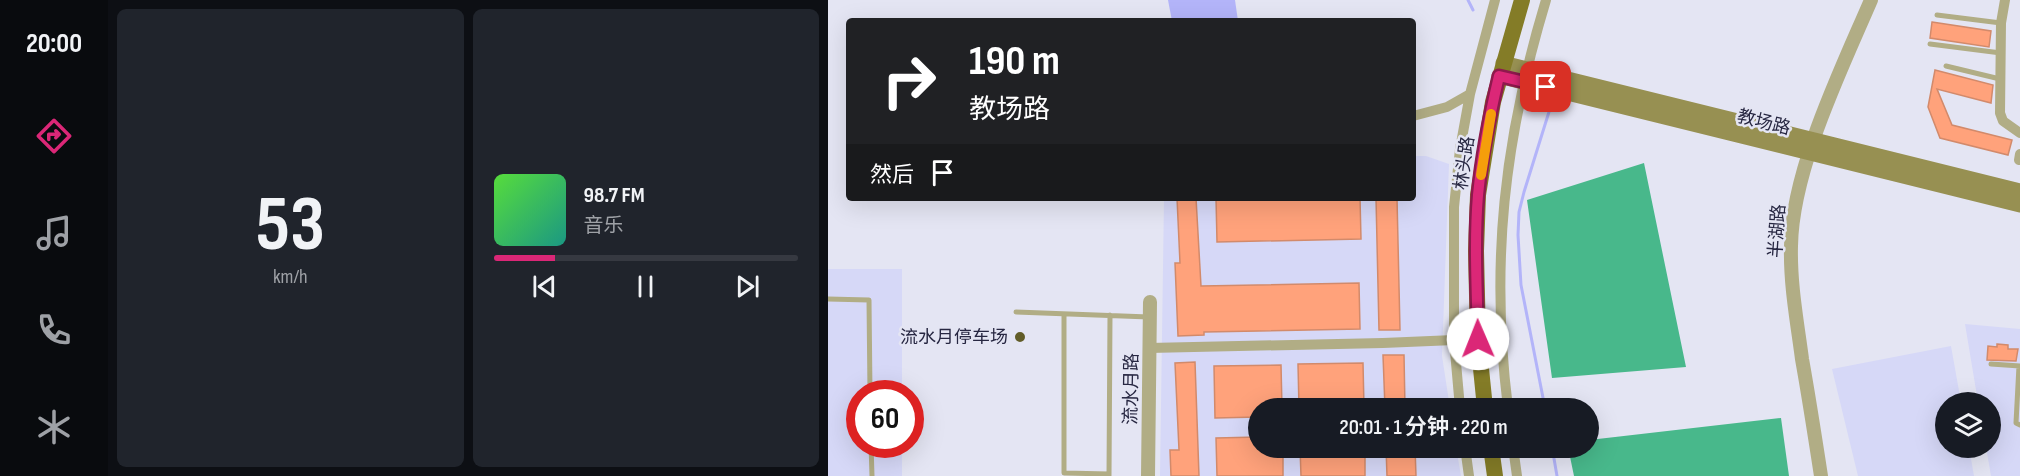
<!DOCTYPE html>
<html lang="zh">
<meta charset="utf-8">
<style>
:root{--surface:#171b24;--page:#20242c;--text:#f1f3f6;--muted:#9ea1a6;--line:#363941;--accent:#db2777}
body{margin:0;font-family:"Sofia Sans Condensed","Noto Sans SC",sans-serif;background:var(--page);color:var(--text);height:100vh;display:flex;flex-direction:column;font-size:22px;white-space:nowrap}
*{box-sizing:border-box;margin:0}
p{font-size:20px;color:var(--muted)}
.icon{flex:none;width:33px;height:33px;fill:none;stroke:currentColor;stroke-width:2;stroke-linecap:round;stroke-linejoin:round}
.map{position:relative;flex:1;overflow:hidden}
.details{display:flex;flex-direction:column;gap:9px;padding:9px;background:#0d0f14;width:720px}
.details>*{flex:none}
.banner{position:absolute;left:18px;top:18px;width:570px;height:183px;border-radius:6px;box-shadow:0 6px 24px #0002;background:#202124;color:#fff;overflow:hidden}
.controls{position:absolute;left:1107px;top:392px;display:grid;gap:12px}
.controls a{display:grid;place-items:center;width:66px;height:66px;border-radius:50%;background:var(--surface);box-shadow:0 6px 24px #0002;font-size:30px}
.speed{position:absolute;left:18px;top:380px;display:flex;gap:12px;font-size:30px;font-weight:700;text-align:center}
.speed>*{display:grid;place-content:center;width:78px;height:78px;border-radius:50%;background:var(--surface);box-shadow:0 6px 24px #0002;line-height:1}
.speed .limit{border:9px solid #d22;background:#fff;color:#111}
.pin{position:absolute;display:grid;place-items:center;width:51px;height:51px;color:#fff;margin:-26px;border-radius:12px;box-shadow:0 3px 9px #0006}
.me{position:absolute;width:66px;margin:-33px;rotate:359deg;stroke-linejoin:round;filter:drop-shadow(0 0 4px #0008)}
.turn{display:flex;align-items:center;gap:21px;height:126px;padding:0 24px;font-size:27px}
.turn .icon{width:78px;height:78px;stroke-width:2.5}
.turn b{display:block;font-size:42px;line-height:51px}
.then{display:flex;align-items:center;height:57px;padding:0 24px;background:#0003;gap:12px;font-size:22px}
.details .card{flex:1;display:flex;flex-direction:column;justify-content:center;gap:9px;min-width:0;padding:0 21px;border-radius:9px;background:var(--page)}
.details .dial{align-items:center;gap:0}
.dial b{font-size:78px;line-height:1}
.song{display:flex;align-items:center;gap:18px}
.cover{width:72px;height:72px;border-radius:9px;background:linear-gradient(135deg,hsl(110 70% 55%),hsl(170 70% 35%))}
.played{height:6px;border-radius:3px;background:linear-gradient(90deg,var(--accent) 20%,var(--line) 20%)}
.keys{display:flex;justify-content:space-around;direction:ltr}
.details .tiles{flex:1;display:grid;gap:9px;grid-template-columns:repeat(2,1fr)}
.trip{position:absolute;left:420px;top:398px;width:351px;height:60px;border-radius:30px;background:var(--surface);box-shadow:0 6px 24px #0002;font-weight:600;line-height:60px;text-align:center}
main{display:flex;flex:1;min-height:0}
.tab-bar{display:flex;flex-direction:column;width:108px;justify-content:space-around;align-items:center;background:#090b0e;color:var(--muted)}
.tab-bar .icon{width:42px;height:42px}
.tab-bar .selected{color:var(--accent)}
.tab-bar b{font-size:27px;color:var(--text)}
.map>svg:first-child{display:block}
</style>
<main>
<nav class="tab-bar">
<b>20:00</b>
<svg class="icon selected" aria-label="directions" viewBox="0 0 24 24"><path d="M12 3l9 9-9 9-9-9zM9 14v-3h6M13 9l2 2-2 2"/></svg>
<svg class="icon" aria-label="music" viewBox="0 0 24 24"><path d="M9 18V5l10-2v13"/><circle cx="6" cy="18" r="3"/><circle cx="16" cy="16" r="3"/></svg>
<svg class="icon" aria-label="phone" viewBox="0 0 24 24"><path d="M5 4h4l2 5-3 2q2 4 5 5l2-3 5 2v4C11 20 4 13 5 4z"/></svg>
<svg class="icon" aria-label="climate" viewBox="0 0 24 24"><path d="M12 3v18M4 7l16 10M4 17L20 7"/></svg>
</nav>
<section class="details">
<div class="tiles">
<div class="card dial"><b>53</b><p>km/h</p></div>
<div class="card">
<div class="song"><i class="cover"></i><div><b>98.7 FM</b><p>音乐</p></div></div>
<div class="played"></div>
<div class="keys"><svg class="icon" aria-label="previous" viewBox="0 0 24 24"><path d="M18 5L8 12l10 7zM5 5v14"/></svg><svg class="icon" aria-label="pause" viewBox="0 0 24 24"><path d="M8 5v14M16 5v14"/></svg><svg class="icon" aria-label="next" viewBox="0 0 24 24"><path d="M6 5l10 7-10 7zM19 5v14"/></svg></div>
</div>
</div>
</section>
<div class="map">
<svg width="1192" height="476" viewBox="0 0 1192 476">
<rect width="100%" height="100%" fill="#e4e5f3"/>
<!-- built -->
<path fill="#d6d8f7" d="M585 156H598L621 164 614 356 622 408H430V447H628L633 476H332L336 198H585Z
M0 269H74V393H32V444H74V476H0Z
M1137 324 1192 329V476H1163L1158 447H1162V402H1150Z
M1123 346 1133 402H1118V447H1141L1146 476H1030L1004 369Z"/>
<!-- forest -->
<path fill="#48b88b" d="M816 163 858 367 724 378 699 200Z
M953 418 961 476H746L740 447H760L761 440Z"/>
<!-- water -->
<path fill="#b3b4f9" d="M340 0H407L410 21H344Z"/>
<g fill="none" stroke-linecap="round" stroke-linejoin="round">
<!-- stream -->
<path stroke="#b3b4f9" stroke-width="3" d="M640 0 645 10
M717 408 693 285 690 235 691 212 696 192 725 99 724 94
M724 447 729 476"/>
</g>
<!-- building -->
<path fill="#ffa27b" stroke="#d28a6b" stroke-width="1.5" d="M1104 22 1163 31 1161 47 1102 38Z
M1107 70 1165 85 1163 103 1109 89 1124 125 1184 140 1180 155 1112 138 1100 107Z
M349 198H368L373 286 531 283 532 329 376 332V335L350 336 347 263H352Z
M388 198H532L533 239 389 242Z
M548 198H569L572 330H551Z
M1169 344 1180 345V349H1190L1188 361 1159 360 1160 346 1169 347Z
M555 355H576L577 408H557Z
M367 362 371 476H343L342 450H351L347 363Z
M535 363 536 408H471L470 364Z
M453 365 454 408H430V417L387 418 386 366Z
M430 437V447H455V476H389L388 438Z
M472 447H537V476H473Z
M558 447H587L588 476H559Z"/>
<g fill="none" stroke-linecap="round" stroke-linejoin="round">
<!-- service -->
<path stroke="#b1ad85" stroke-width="5" d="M1109 15 1173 23
M1102 44 1173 53
M1118 66 1172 79
M0 299 41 300 42 393
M188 312 321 317
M236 314V473L281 474
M1163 364 1192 366
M1191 366 1188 423 1192 425
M43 444 44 476
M281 476 282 315"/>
<!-- minor -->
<path stroke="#b1ad85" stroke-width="10" d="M1177 0 1173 23 1172 113 1175 121 1192 133
M585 116 619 107 642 94
M1191 160 1192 154
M321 348 555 343 650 339
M632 408 626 340V207L632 149 642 94 667 0
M680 408C662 263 676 139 718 0
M637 447 641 476
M685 447 689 476"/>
<!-- tertiary -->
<path stroke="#b1ad85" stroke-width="14" d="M320 476 322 302
M993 476C987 437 981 398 974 359 969 321 962 284 963 246 964 170 1013 70 1043 0"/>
<!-- secondary -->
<path stroke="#979052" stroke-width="15" d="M675 63 1192 191
M671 76 1192 205"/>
<!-- primary -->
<path stroke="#847c27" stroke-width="16" d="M657 408 650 339 648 251 650 195 665 102 694 0
M663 447 667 476"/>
</g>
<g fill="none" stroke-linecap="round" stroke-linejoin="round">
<!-- route casing -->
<g stroke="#8e194d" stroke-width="15">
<path id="route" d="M650 339C649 291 646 243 650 195 654 155 662 114 671 76L718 87"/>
</g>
<!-- route -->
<use href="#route" stroke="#db2777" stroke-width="10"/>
<!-- slow -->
<path stroke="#f59e0b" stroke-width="10" d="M653 175 663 114"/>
</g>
<!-- markers -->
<circle fill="#615c28" stroke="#e4e5f3" stroke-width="2" cx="192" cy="337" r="6"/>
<g text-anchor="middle" stroke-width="5" stroke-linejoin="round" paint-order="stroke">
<!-- street labels -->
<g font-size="18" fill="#272742" stroke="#e4e5f3">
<text transform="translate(936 122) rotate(14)" y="6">教场路</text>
<text transform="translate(636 163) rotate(-82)" y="6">林头路</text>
<text transform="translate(949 231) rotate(-86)" y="6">半湖路</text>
<text transform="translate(303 389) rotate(-89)" y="6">流水月路</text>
</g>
<!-- poi labels -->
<g font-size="18" fill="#272742" stroke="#e4e5f3" text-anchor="end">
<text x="180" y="343">流水月停车场</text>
</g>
</g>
</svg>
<div class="controls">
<a><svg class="icon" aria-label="layers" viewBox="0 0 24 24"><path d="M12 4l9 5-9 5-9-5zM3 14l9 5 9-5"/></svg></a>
</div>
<div class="speed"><div class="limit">60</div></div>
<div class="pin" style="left:718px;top:87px;background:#d93025"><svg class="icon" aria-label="arrive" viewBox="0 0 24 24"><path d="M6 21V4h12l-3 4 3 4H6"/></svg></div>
<svg class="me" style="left:650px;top:339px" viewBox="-20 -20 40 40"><circle r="19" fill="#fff"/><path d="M0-13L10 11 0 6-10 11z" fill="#db2777"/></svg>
<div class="trip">20:01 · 1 分钟 · 220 m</div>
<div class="banner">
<div class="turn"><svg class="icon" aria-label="right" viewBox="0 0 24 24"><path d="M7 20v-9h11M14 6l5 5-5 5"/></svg><div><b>190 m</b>教场路</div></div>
<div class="then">然后<svg class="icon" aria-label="arrive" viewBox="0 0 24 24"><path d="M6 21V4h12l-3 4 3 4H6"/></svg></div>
</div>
</div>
</main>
